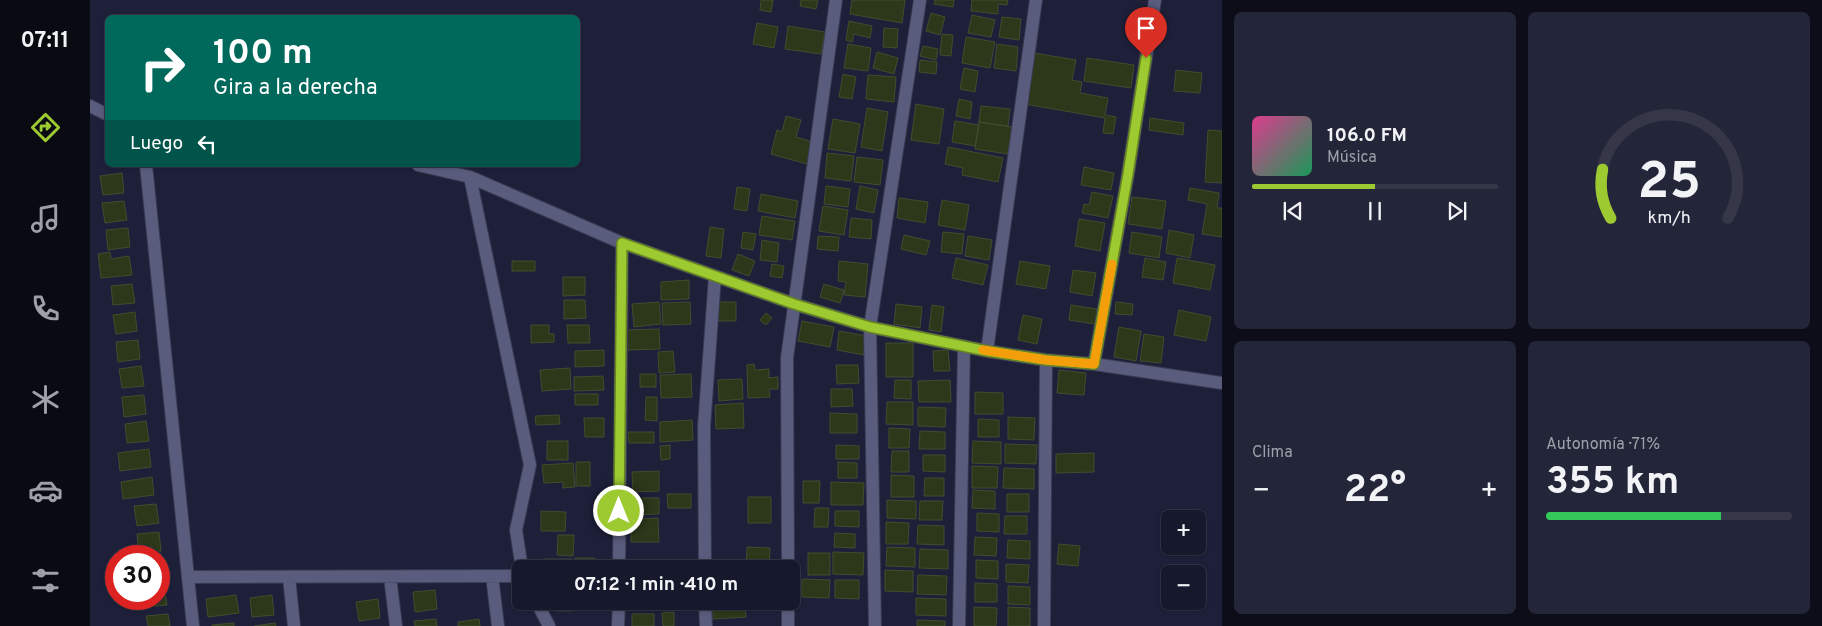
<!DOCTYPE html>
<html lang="es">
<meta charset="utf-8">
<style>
:root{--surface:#16182c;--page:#232538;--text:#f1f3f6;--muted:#9ea0a9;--line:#353748;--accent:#9dca31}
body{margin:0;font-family:Overpass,sans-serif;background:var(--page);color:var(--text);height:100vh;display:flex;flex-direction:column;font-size:19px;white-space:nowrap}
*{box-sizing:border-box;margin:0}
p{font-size:16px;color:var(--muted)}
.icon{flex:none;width:28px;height:28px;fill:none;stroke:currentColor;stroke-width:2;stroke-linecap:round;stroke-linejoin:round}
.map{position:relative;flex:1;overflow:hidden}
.details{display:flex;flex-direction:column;gap:12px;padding:12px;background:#0c0d18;width:600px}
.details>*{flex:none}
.hud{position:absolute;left:15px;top:15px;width:475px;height:152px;border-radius:8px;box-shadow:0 1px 4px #0004,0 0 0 1px var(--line);background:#00695c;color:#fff;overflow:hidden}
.fabs{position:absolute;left:1071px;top:510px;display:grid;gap:10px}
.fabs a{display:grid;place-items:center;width:45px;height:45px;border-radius:8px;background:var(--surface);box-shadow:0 1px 4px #0004,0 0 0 1px var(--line);font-size:25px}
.speed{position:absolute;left:15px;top:545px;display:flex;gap:10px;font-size:25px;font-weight:700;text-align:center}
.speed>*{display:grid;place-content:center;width:65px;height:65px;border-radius:50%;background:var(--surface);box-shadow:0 1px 4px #0004,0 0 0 1px var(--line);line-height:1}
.speed .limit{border:8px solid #d22;background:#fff;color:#111}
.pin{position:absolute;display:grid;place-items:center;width:42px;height:42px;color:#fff;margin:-51px -21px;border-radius:50% 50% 50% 0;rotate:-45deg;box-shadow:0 0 5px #0007}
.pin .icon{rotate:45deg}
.me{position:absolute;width:55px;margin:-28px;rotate:0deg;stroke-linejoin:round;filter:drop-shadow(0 0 4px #0008)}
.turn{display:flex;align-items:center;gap:18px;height:105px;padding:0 25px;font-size:22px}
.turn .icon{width:65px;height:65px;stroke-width:2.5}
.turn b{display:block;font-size:35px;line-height:42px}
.then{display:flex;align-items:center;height:48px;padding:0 25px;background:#0003;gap:10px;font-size:19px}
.big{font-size:38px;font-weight:700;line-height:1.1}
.details .card{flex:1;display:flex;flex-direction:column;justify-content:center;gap:8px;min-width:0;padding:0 18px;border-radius:8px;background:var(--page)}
.details .dial{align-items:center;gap:0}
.dial svg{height:130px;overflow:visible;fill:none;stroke:var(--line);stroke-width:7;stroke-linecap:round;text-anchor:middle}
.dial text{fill:var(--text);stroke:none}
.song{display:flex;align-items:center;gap:15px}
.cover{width:60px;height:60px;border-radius:8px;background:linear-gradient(135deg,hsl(330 70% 55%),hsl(150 70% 35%))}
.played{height:5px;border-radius:2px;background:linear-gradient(90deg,var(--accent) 50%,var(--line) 50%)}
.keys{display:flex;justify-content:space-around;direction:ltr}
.heat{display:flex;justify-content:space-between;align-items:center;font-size:28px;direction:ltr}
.charge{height:8px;border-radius:4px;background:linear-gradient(90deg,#34c759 71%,var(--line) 0)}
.details .tiles{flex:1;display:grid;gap:12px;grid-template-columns:repeat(2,1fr)}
.trip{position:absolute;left:422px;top:560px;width:288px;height:50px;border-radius:8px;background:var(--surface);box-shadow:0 1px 4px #0004,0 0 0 1px var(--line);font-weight:700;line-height:50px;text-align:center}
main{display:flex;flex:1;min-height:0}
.tabs{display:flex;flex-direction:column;width:90px;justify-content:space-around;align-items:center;background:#090a12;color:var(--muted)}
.tabs .icon{width:35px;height:35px}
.tabs .current{color:var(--accent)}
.tabs b{font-size:22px;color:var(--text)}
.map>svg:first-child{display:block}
</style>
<main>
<nav class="tabs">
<b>07:11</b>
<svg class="icon current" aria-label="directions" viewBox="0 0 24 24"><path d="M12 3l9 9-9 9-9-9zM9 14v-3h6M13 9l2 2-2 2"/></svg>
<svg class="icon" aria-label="music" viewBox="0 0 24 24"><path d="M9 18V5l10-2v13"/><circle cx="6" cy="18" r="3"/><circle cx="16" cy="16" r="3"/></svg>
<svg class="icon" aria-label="phone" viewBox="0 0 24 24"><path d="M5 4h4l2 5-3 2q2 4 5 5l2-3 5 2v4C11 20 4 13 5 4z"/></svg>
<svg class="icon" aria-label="climate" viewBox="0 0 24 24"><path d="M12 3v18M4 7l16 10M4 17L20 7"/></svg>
<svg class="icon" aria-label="car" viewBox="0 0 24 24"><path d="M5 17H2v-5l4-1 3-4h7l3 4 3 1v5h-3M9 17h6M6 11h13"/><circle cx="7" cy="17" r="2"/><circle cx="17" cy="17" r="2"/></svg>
<svg class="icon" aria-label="filters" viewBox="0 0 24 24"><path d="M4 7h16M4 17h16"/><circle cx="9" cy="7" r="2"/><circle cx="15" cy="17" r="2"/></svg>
</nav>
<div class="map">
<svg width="1132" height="626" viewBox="0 0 1132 626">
<rect width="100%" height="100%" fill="#1e203a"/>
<!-- building -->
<path fill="#2d381b" stroke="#414c2e" d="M671 0H683L681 12 670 10Z
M711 0H728L726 9 710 6Z
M762 0H815L812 23 760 14Z
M845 0H864L863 7 844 4Z
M882 0H918L917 5 908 4V14L881 11Z
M841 13 855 17 850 35 836 31Z
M882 15 905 20 901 37 878 33Z
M912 17 931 19 929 40 909 37Z
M759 21 782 26 780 38 764 34 762 42 756 40Z
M667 23 688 27 684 48 663 44Z
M698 26 735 32 731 54 695 49Z
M794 28 808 29 807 48 793 47Z
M852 34 863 35 861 56 850 55Z
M876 37 905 42 900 68 872 63Z
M758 44 781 48 778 71 754 68Z
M907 44 928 47 926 71 904 68Z
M833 46 848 49 846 60 830 56Z
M787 52 808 58 804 74 783 68Z
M944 53 986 60 982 80 992 82 990 93 1018 98 1015 115 1026 117 1023 134 1013 133 1015 118 935 104Z
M997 58 1044 65 1041 88 994 81Z
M830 60 847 62 846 74 829 72Z
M874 68 888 71 885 92 870 89Z
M1086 70 1112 73 1110 93 1084 91Z
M753 74 766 77 762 99 749 97Z
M778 75 806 77 804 102 776 99Z
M869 99 882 102 880 119 866 116Z
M826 104 854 109 849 144 821 140Z
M891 106 920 109 918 126 889 122Z
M777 108 798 112 792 151 771 147Z
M696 116 711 120 706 137 723 142 717 164 681 154 687 130 692 132Z
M1060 118 1094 123 1093 135 1059 130Z
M743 119 770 124 765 153 738 149Z
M865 121 889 125 885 146 862 142Z
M889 122 922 127 918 154 885 149Z
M1118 130 1132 131V183L1115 182Z
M858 147 913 158 908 182 872 175 873 168 855 164Z
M737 153 764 156 761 181 735 178Z
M767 157 793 160 790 185 764 182Z
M994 167 1024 173 1021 190 991 185Z
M32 173 34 193 13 195 10 176Z
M736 186 760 189 758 207 734 204Z
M770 186 788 190 784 213 766 209Z
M647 187 660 189 657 211 644 209Z
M1100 188 1129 193 1127 208H1132V237L1112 234 1117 204 1098 200Z
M1002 192 1023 196 1018 218 992 213 994 204 999 205Z
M671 194 708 201 705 218 668 211Z
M1042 197 1076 201 1072 229 1038 224Z
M809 198 838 202 835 223 807 218Z
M852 200 879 205 875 230 848 225Z
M34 201 37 220 15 223 12 203Z
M733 206 758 210 754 235 729 231Z
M672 216 705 221 702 240 669 235Z
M761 218 782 220 781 239 759 237Z
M989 219 1015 223 1010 251 985 246Z
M620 227 634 229 631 258 616 256Z
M38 228 40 247 18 250 16 230Z
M1079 230 1104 235 1100 258 1076 253Z
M653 232 666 234 663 250 651 248Z
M853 232 874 234 872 254 851 252Z
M1042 232 1072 237 1069 258 1039 253Z
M814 235 840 241 836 255 811 249Z
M728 236 749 237 748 251 727 249Z
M878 236 902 240 899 260 875 256Z
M672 240 689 243 687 262 670 260Z
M20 252 21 259 39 256 42 275 11 278 8 254Z
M648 254 665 261 659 276 642 270Z
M866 258 898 265 893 285 862 278Z
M1055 258 1076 262 1073 280 1052 277Z
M1087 258 1125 265 1120 290 1083 283Z
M422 261H445V271H422Z
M749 261 778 264 775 297 754 295 756 282 748 281Z
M930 261 960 266 956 289 926 284Z
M682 264 694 266 692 278 680 276Z
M983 270 1006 273 1002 296 980 292Z
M473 277H495V295L473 296Z
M599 280V299L571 300V282Z
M42 284 45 303 23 305 21 286Z
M734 284 754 290 750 303 730 297Z
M474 300H495L496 318 474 319Z
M569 302 571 324 544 327 542 304Z
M600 302 601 324 573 325 572 303Z
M628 302H646V321H629Z
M1026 302 1043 304 1042 315 1025 314Z
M806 304 832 307 830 328 804 324Z
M842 305 854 307 851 332 839 330Z
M981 305 1007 309 1005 324 979 320Z
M1089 310 1121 317 1116 341 1084 335Z
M45 312 47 331 26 334 23 315Z
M676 313 682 318 676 325 670 320Z
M933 315 952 319 947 344 928 340Z
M712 321 744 327 740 347 708 341Z
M441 325H459V334H464V342L441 343Z
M477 325H499L500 343H478Z
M1029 327 1051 331 1046 361 1024 357Z
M569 329 570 349 538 350 537 330Z
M749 331 777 336 774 355 747 350Z
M1054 334 1074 337 1071 363 1050 361Z
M48 340 50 359 28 362 26 342Z
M796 343H823V377H796Z
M514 350V366L485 367V351Z
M858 350 860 371H844L843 351Z
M583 351 585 372 569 373 568 352Z
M664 364 665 370 679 369V378L688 377V389H679L680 397 658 398 657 365Z
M746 365H768L769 383 747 384Z
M51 366 54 386 32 388 29 369Z
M480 368 481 389 452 391 450 370Z
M969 370 996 373 994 395 967 393Z
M550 374H566V387H550Z
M601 374 602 397 571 398 570 375Z
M513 376 514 390 484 391V377Z
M652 379 653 399 629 401 628 380Z
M805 380H821V399L804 398Z
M860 380 861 402H829L828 381Z
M741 389H762L763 406 741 407Z
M885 392 913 393V414H885Z
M485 394H508V405H485Z
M54 395 56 414 34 417 32 397Z
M556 397H567V421L555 420Z
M797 402H823V425L796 424Z
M653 403 654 428 626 429 625 405Z
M828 407 856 408 855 427 828 426Z
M740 413 767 414V433H740Z
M469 415 470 424 446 425 445 416Z
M918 417 945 418 944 440 918 439Z
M494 418H514V437H495Z
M888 419 909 420V437H888Z
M602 420 603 440 570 442V422Z
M56 421 59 441 37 443 35 424Z
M799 428 820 429 819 448H799Z
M830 431 855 432V449H829Z
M538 432H564V443H539Z
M457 441H478V460H457Z
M883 441 911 442V464L882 463Z
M915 444 947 445 946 464 915 463Z
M580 445V459L571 460 570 446Z
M746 445 769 446V459H746Z
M59 449 61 467 30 471 28 453Z
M802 451H819V472H801Z
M1004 453V472L966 473V454Z
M833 455H855V472L833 471Z
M486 462H500V486H486Z
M748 462 767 463V478H748Z
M483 463 485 487 473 488V482L454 483 452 465Z
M882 466 908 467 907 488H882Z
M914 468 944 469V489L913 488Z
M569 471V491L543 492 542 472Z
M801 475 824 476V497H801Z
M62 477 64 495 33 499 31 482Z
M835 478H854V496H834Z
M713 481H730L729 503H713Z
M741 482 774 483 773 505H741Z
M883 490 905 491V509L882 508Z
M577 494H601V508H578Z
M917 494H939V512H917Z
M658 497H681V523H658Z
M541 498H569V514L541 515Z
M797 500 826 501V519L797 518Z
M830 501H853L852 520H829Z
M66 504 69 523 47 526 44 506Z
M725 508H739L738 527H724Z
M451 511 476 512 475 531H451Z
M745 511H769V527L745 526Z
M887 513 909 514V532L887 531Z
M915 516H937V534H914Z
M568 518 569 542H541V519Z
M796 522 819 523 818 544H796Z
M828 525 854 526V545L827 544Z
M69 532 71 551 49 553 47 534Z
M745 533 765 534V548L744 547Z
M468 535H484L483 556 467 555Z
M885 537 907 538 906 556 884 555Z
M918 540 940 541V559L917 558Z
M969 544 990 546 988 566 967 564Z
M657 547 680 548 679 569H656Z
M797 547 825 548V567L796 566Z
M830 549 858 550V569L829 568Z
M743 552 774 553 773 575 743 574Z
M718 553H740V575H718Z
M485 558H505L506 569H486Z
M69 559H71L73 578 69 579Z
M454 559H482V569H454Z
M886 560 908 561V579L886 578Z
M586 564V569H545L544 566Z
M916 564 939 565 938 583 916 582Z
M795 570 823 571V592L795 591Z
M828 575 857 576 856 595 827 594Z
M712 579 740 580 739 598 712 597Z
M745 580H769V599L745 598Z
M885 583 907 584V602H885Z
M69 586H74L77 605 55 607 54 599H69Z
M918 586 940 587V605L918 604Z
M345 590 347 609 325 612 323 592Z
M146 595 149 613 118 617 116 599Z
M182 595 184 615 162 617 160 598Z
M826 598 856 599V616L826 615Z
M288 599 290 618 269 621 266 602Z
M466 601H483V611H466Z
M621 601H655L656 617 622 619Z
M884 607 907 608 906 626H884Z
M918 607 940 608V626H918Z
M584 612V626H573L572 613Z
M78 614 80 626H58L56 616Z
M542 614H564V626H542Z
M346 619 347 626H325L324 621Z
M389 619 390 626H368V622Z
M827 620 855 621V626H827Z
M144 623V626H122V625Z
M185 623 186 626H164Z"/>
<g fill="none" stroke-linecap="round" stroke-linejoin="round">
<!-- minor casing -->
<g stroke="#393b53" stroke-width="14">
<path id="minor" d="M0 106 18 115
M56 165 98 577 431 576
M328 165 380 177 532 243 704 304 780 327 897 351 956 360 1004 364 1132 383
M380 177 440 465 426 530 432 569
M897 351 946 0
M1004 364 1038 174 1065 0
M529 569 532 243
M615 569 614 427 625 276
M698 569 697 358 746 0
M402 576 408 626
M98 577 103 626
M199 577 204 626
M300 577 306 626
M446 601 459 626
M615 601 616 626
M698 601V626
M528 626 529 601
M785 626 780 327 830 0
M869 626 874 346
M954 626 956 360"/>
</g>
<!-- minor -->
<use href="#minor" stroke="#595c7c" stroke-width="12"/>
</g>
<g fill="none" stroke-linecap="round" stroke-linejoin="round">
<!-- route casing -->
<g stroke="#668320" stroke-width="12">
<path id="route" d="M529 511 532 243 704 304 780 327 897 351 956 360 1004 364 1038 174 1056 58"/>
</g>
<!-- route -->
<use href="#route" stroke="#9dca31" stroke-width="9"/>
<!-- slow -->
<path stroke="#f59e0b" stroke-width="9" d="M893 350 956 360 1004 364 1022 264"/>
</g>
</svg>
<div class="fabs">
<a>+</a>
<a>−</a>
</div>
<div class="speed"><div class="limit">30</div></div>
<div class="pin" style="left:1056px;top:58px;background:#d93025"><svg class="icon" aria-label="arrive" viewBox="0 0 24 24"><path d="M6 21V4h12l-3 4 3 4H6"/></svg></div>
<svg class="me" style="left:529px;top:511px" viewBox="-20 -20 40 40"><circle r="17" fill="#9dca31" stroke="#fff" stroke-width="3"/><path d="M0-11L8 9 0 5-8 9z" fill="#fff"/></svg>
<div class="trip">07:12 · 1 min · 410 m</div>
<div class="hud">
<div class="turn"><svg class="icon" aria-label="right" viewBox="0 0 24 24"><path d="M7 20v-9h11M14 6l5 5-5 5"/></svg><div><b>100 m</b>Gira a la derecha</div></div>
<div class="then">Luego<svg class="icon" aria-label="left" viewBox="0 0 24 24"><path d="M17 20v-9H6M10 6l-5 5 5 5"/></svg></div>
</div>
</div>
<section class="details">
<div class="tiles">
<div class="card">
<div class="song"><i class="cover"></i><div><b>106.0 FM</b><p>Música</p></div></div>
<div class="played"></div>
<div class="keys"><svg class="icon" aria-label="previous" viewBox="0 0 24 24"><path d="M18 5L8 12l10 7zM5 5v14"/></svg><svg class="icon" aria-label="pause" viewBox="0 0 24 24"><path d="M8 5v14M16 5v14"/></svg><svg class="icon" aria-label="next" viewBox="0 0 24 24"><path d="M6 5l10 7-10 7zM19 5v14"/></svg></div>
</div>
<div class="card dial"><svg viewBox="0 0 100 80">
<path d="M14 69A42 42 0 1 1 86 69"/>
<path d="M14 69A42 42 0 0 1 9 39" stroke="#9dca31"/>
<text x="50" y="56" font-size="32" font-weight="700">25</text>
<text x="50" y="72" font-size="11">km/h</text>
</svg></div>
<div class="card"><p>Clima</p>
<div class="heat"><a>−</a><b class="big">22°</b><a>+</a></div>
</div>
<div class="card"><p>Autonomía · 71%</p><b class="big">355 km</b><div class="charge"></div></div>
</div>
</section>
</main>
